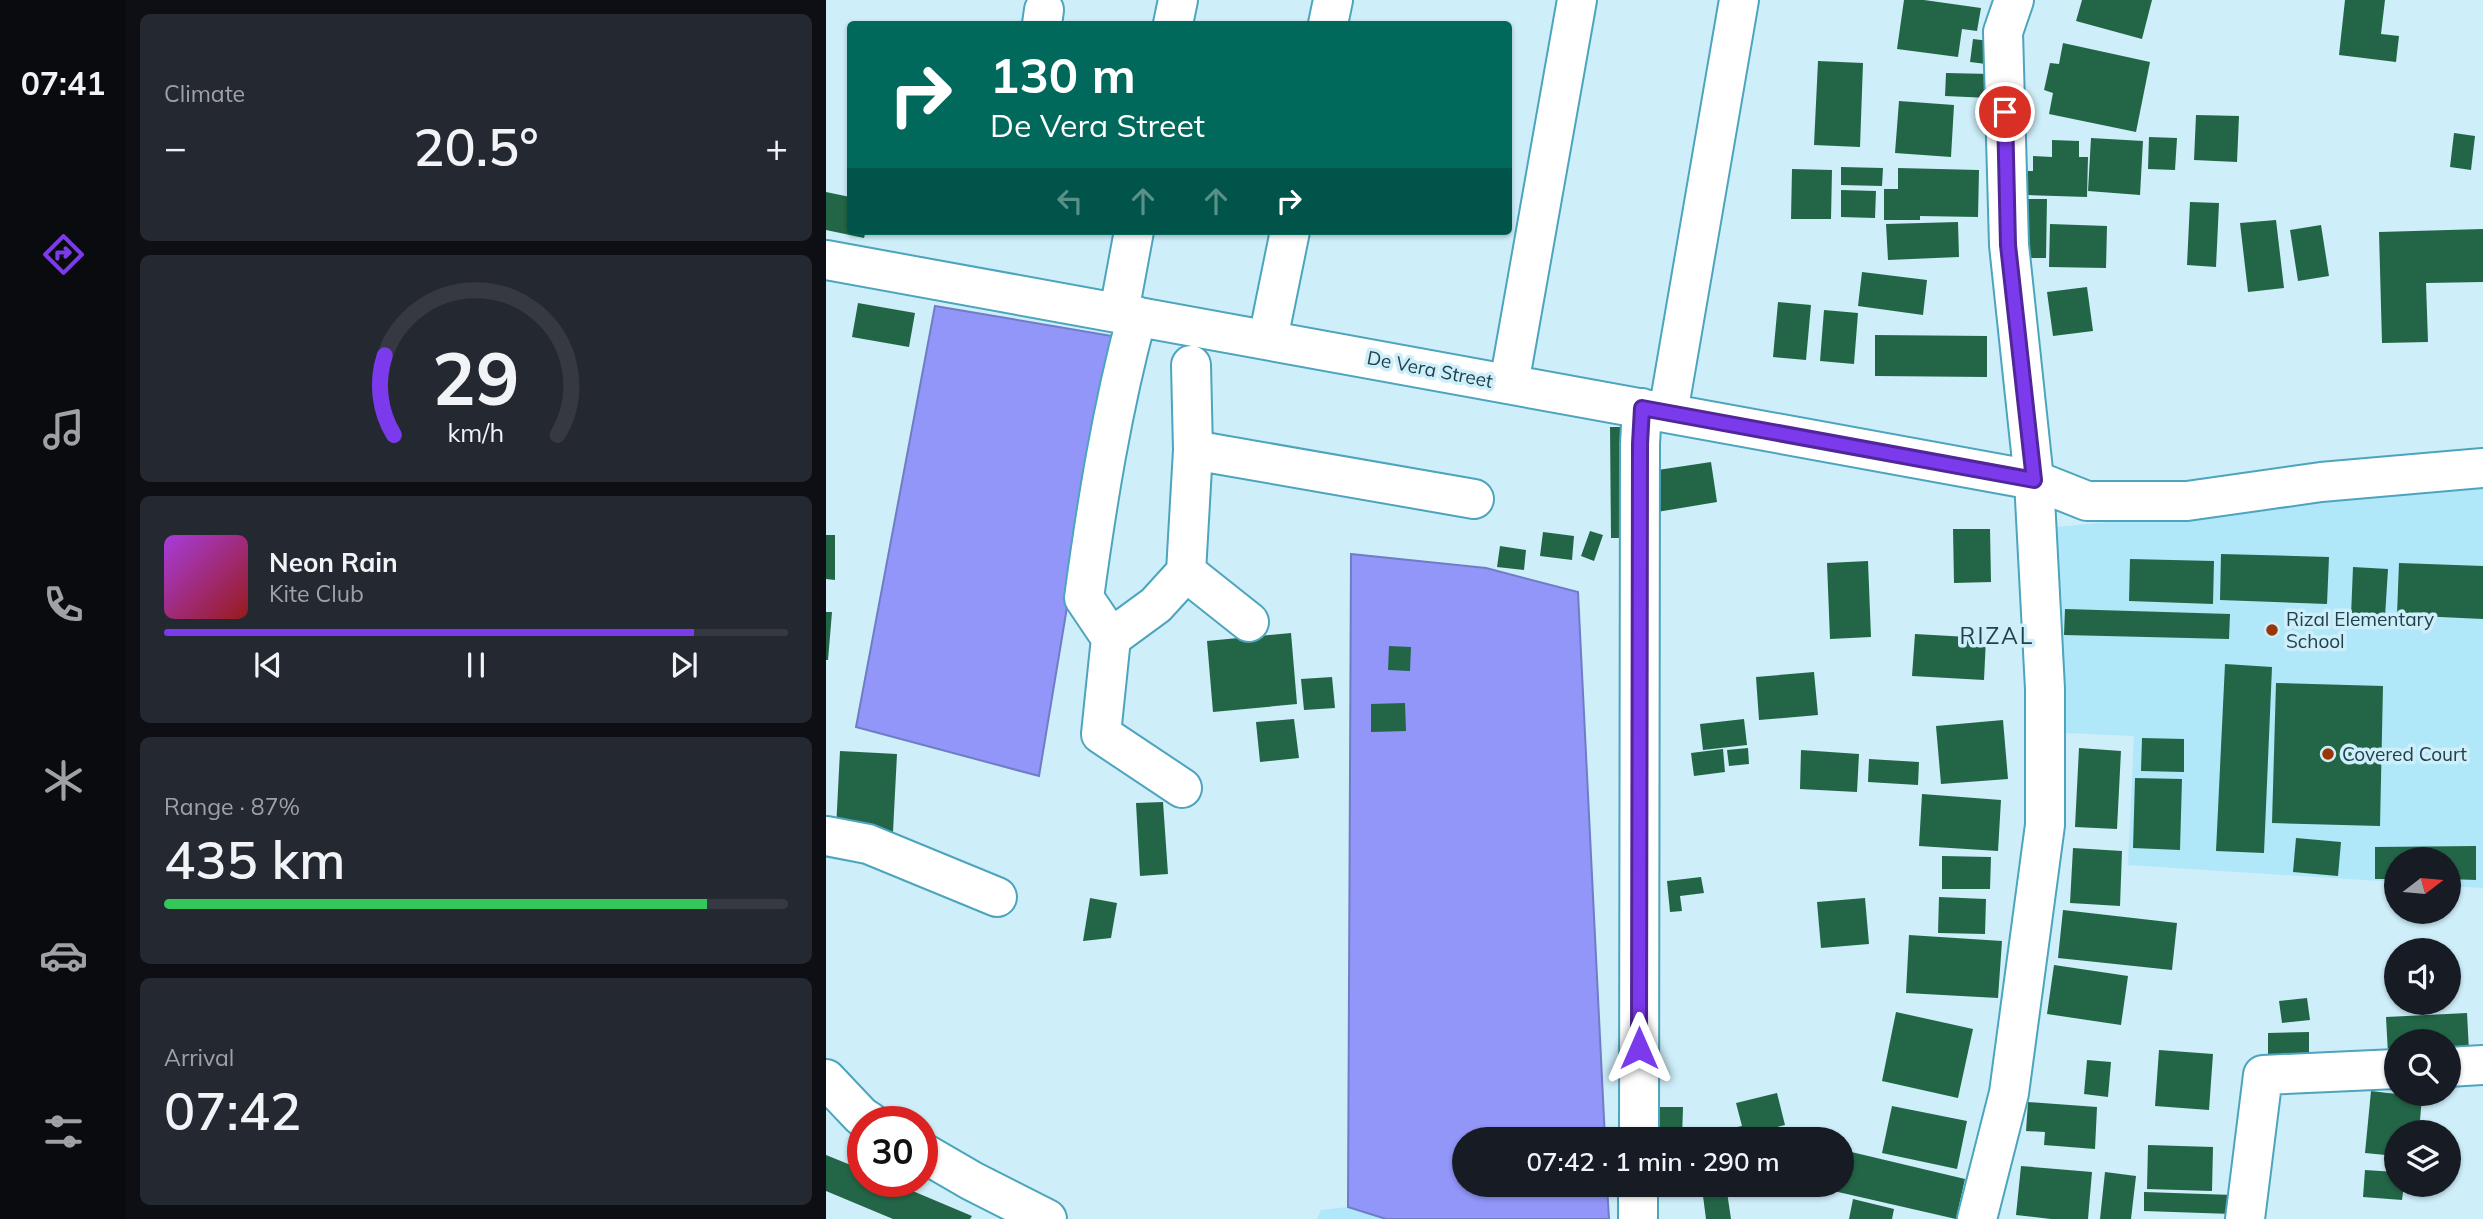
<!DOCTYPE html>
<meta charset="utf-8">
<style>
:root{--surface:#171b24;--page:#242831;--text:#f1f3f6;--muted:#9ea1a6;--line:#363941;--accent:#7c3aed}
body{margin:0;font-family:Mulish,sans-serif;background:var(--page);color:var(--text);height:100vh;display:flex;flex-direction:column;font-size:26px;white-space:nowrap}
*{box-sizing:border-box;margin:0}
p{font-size:23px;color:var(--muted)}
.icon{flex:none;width:38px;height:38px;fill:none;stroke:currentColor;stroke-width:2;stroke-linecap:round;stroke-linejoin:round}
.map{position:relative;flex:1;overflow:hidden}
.details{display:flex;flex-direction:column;gap:14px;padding:14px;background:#0d0f14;width:700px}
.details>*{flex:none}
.top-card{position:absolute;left:21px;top:21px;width:665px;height:214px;border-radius:7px;box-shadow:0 2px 5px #0004;background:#00695c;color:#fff;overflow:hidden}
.needle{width:46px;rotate:74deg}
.fabs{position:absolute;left:1558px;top:847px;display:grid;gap:14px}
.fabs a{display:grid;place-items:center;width:77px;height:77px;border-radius:50%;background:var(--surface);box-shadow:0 2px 5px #0004;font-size:35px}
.speed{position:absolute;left:21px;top:1106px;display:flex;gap:14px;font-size:35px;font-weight:700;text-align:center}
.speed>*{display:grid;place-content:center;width:91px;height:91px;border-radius:50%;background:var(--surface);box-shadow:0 2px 5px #0004;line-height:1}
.speed .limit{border:10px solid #d22;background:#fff;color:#111}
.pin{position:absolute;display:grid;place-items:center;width:60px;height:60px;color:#fff;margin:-30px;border:4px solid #fff;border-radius:50%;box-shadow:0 2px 7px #0007}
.me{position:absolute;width:77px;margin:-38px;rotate:0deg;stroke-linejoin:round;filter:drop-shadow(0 0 5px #0008)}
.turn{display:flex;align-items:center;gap:24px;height:147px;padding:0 28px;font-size:32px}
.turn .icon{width:91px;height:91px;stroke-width:2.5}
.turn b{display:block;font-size:49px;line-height:60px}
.lanes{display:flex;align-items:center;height:66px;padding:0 28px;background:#0003;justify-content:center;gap:35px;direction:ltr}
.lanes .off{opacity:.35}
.big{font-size:52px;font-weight:600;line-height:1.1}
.details .tile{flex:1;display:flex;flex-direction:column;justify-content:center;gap:10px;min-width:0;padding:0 24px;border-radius:10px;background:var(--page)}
.details .dial{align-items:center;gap:0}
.dial svg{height:182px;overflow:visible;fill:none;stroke:var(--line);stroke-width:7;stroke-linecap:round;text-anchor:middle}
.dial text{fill:var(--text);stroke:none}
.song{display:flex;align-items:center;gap:21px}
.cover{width:84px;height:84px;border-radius:10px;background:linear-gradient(135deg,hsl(280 70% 55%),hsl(0 70% 35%))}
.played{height:7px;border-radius:4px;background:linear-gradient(90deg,var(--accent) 85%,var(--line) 85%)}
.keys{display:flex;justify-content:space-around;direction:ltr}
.heat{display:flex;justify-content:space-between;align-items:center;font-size:38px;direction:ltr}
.charge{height:10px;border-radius:5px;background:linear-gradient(90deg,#34c759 87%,var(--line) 0)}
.trip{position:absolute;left:626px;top:1127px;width:402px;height:70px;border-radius:35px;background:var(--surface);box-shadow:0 2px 5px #0004;font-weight:600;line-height:70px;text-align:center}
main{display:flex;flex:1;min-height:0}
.tab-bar{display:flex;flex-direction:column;width:126px;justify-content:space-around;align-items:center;background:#090b0e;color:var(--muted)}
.tab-bar .icon{width:49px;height:49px}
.tab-bar .selected{color:var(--accent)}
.tab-bar b{font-size:32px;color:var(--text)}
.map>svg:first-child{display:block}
</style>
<main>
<nav class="tab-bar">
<b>07:41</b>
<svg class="icon selected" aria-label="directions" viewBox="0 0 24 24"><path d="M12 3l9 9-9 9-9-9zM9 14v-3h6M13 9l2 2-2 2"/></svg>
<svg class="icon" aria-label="music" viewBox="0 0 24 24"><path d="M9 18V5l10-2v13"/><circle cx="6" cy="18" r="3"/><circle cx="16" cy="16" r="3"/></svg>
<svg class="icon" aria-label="phone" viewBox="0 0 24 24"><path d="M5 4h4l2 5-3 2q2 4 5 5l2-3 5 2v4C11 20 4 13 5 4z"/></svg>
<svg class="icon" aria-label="climate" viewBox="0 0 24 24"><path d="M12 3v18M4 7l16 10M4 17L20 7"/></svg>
<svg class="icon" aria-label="car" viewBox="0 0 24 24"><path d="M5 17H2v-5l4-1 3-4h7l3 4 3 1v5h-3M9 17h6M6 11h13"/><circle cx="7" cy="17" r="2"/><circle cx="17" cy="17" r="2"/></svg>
<svg class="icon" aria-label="filters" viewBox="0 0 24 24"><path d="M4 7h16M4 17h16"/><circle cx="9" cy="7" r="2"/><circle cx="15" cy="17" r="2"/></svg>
</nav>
<section class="details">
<div class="tile"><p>Climate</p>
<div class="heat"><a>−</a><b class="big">20.5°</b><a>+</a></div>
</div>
<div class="tile dial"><svg viewBox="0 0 100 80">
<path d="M14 69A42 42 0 1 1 86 69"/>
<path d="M14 69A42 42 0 0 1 10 34" stroke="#7c3aed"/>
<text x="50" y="56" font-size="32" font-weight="700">29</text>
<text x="50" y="72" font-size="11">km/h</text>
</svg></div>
<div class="tile">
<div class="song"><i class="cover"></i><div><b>Neon Rain</b><p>Kite Club</p></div></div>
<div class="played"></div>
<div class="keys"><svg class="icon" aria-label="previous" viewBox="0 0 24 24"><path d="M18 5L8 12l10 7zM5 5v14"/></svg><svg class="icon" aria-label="pause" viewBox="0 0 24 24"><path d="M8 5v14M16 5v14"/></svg><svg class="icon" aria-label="next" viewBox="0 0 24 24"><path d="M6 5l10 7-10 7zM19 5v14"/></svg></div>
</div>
<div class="tile"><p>Range · 87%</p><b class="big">435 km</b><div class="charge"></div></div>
<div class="tile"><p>Arrival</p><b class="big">07:42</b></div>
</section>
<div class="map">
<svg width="1657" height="1219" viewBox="0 0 1657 1219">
<rect width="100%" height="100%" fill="#ceeef9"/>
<!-- built -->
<path fill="#b0e7f9" d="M1657 487V888L1622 886V859H1570V882L1302 865 1308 736 1240 733 1230 527Z
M522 1207 560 1219H491L495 1210Z"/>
<!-- water -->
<path fill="#9196f8" stroke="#6e7dc5" stroke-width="2" d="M109 306 286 336 213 776 30 727Z
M525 554 660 568 752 592 779 1139H639V1185H781L783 1219H560L522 1207Z"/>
<!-- building -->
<path fill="#236647" d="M1078 0H1098L1155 8 1151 31 1136 29 1132 57 1071 49Z
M1256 0H1326L1316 39 1250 21Z
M1519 0H1559L1555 34 1573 36 1570 62 1513 55Z
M1147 39 1171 42 1168 65 1144 62Z
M1237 43 1324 62 1310 132 1223 114 1227 93 1218 90 1224 63 1233 64Z
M992 61 1037 63 1034 147 988 145Z
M1120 73 1165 74 1164 98 1119 96Z
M1073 101 1128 105 1125 157 1069 153Z
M1370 115 1413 116 1411 162 1368 160Z
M1628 133 1649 136 1645 170 1624 167Z
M1323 137 1351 138 1349 170 1322 169Z
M1265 138 1317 141 1314 195 1262 191Z
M1226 140 1253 141V157H1262L1261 197 1202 195V171H1207V156L1226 157Z
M1015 167 1057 168 1056 186 1015 185Z
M1072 168 1153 170 1152 217 1094 216V220H1058V189H1072Z
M966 169 1006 170 1005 219H965Z
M1015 190 1050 191 1049 218 1015 217Z
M0 192 24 197V231H40L38 238 0 230Z
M1189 199H1221L1220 258H1188Z
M1364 202 1393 203 1390 267 1361 265Z
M1450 220 1458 288 1422 292 1414 223Z
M1132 222 1133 257 1062 260 1060 224Z
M1224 224 1281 226 1280 268 1223 267Z
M1495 225 1503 276 1472 281 1464 230Z
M1657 229V282L1600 283 1602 342 1556 343 1553 232Z
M1036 272 1101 280 1097 315 1032 306Z
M1261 287 1267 331 1227 336 1221 292Z
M952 302 985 305 980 360 947 357Z
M32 303 89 313 83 347 26 337Z
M998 310 1032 313 1028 364 994 361Z
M1049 335 1161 336V377L1049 376Z
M784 427H809L810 538H785Z
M885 462 891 502 831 512 825 471Z
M1127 529H1164L1165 582 1128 583Z
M764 531 777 535 768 561 755 556Z
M717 532 748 536 746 560 714 556Z
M0 535H9V580L0 579Z
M674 546 700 550 698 570 671 567Z
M1395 554 1503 557 1501 604 1394 600Z
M1304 559 1388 561 1387 604 1303 601Z
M1042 561 1045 637 1004 639 1001 563Z
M1573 563 1657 566V619L1571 615Z
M1527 567 1562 569 1559 617 1525 616Z
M1239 609 1404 614 1403 639 1238 635Z
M0 612H6L2 660H0Z
M465 633 471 704 387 712 381 641Z
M1089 634 1160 638 1158 680 1086 676Z
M563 646 585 647 584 671 562 670Z
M1399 664 1446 667 1438 853 1390 851Z
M988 672 992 715 933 720 930 677Z
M506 677 509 708 478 710 475 679Z
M1450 683 1557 686 1554 826 1446 823Z
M579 703 580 731 545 732V704Z
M468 719 473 758 434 762 430 722Z
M918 719 921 745 877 750 874 724Z
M1177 720 1182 779 1115 784 1110 726Z
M1316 738 1358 739V772L1315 771Z
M922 748 923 764 903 766 901 750Z
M1253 748 1295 751 1291 829 1249 827Z
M897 749 899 772 868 776 865 753Z
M975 750 1033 754 1031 792 974 789Z
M14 751 71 754 67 832 10 829Z
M1043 759 1093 762 1092 785 1042 782Z
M1309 778 1356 779 1354 850 1307 848Z
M1096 794 1175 800 1172 851 1093 846Z
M337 802 342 874 314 876 310 803Z
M1470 838 1515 842 1512 876 1467 872Z
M1650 846V880L1622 879V859H1570V879H1549V847Z
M1247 848 1296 851 1294 906 1244 903Z
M1116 856 1165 857 1164 889H1116Z
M875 877 878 893 854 896 856 911 844 912 841 881Z
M1113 897 1160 899 1159 934 1112 933Z
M264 898 291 903 285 938 257 941Z
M1039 898 1043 944 995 948 991 902Z
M1237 910 1351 923 1346 970 1232 958Z
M1083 935 1176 941 1172 998 1080 993Z
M1228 965 1302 976 1295 1025 1221 1014Z
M1481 998 1484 1020 1456 1023 1453 1001Z
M1070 1012 1147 1029 1132 1098 1056 1081Z
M1641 1013 1643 1051 1622 1052V1041H1570V1054H1562L1560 1017Z
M1483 1032V1064L1442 1065V1033Z
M1333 1050 1387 1054 1383 1110 1329 1106Z
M1261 1060 1285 1062 1282 1097 1258 1094Z
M1545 1091 1596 1097 1593 1132H1570V1156L1539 1153Z
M951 1093 959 1125 944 1129 947 1139H913L911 1127 916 1126 910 1103Z
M1202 1102 1271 1107 1269 1149 1218 1145 1219 1132 1200 1131Z
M1066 1106 1141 1121 1131 1169 1056 1153Z
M832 1107H857L856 1139H831Z
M1322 1145 1387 1147 1386 1191 1321 1189Z
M1017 1150 1139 1179 1130 1219 999 1189 1000 1185H1017Z
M0 1155 37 1170V1181H63L146 1216 144 1219H67L0 1191Z
M1195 1166 1266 1172 1262 1219H1225L1190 1215Z
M1539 1170 1570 1172V1185H1578L1576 1200 1537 1197Z
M1279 1172 1310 1176 1305 1219H1274Z
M901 1192 905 1219H880L877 1196Z
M1318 1192 1407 1195 1406 1214 1318 1211Z
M1027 1199 1068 1209 1066 1219H1023Z"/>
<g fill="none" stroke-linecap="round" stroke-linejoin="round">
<!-- minor casing -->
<g stroke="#4ca4bd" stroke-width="42">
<path id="minor" d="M216 24 218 10
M347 24 352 0
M502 24 507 0
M0 260 1208 480 1261 501H1361L1495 482 1657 468
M293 312 308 231
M442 339 464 231
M365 365 367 450 360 572 423 622
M683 384 751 0
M842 413 913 0
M367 450 648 499
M285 638 258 598C271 502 286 409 311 316
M356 788 275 734 285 638 330 605 360 572
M0 836 42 844 171 897
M1622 1067 1657 1065
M0 1079 35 1116 44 1122
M813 1139 814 444 816 408
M96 1152 146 1181 221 1219
M812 1219V1185
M1151 1219 1183 1093 1219 825V689L1208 480 1183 245 1177 32 1188 0
M1419 1219 1437 1075 1570 1069"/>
</g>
<!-- minor -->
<use href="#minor" stroke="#fff" stroke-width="38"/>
</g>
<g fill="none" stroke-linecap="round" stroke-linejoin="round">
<!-- route casing -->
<g stroke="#51269a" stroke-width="18">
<path id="route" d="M813 1048 814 444 816 408 1208 480 1182 245 1179 112"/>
</g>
<!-- route -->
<use href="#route" stroke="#7c3aed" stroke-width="12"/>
</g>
<!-- markers -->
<g fill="#9a3507" stroke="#ceeef9" stroke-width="2.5">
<circle cx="1446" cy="630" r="7"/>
<circle cx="1502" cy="754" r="7"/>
</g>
<g text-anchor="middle" stroke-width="7" stroke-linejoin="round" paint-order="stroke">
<!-- street labels -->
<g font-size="19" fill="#1e424d" stroke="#ceeef9">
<text transform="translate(604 369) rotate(11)" y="7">De Vera Street</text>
</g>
<!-- poi labels -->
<g font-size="19" fill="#1e424d" stroke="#ceeef9" text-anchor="start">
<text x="1460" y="626">Rizal Elementary<tspan x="1460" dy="22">School</tspan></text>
<text x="1516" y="761">Covered Court</text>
</g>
<!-- quarter labels -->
<g font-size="23" letter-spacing="2" fill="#1e424d" stroke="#ceeef9">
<text x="1171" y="644">RIZAL</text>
</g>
</g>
</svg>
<div class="fabs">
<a><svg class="needle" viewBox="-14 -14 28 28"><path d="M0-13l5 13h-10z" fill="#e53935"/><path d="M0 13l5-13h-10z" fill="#9ea1a6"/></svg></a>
<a><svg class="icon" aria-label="sound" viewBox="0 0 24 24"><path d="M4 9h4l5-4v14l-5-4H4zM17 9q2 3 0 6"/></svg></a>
<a><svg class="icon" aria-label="search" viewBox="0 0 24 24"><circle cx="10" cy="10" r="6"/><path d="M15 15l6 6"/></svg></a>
<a><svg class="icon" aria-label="layers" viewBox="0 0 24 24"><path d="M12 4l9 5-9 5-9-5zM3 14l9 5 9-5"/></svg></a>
</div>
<div class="speed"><div class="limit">30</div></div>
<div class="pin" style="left:1179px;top:112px;background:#d93025"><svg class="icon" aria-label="arrive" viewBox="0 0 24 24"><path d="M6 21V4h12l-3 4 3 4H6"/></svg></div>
<svg class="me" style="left:813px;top:1048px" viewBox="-20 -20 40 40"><path d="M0-17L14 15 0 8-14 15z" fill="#7c3aed" stroke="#fff" stroke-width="4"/></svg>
<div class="trip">07:42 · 1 min · 290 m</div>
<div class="top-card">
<div class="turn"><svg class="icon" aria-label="right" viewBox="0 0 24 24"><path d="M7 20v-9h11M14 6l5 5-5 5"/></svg><div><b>130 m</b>De Vera Street</div></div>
<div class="lanes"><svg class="icon off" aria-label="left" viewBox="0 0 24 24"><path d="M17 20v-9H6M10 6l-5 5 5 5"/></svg><svg class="icon off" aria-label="ahead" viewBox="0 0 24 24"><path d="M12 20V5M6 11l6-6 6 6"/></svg><svg class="icon off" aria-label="ahead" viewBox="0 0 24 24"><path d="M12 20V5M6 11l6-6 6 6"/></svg><svg class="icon" aria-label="right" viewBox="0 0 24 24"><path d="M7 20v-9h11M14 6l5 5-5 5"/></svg></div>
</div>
</div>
</main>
